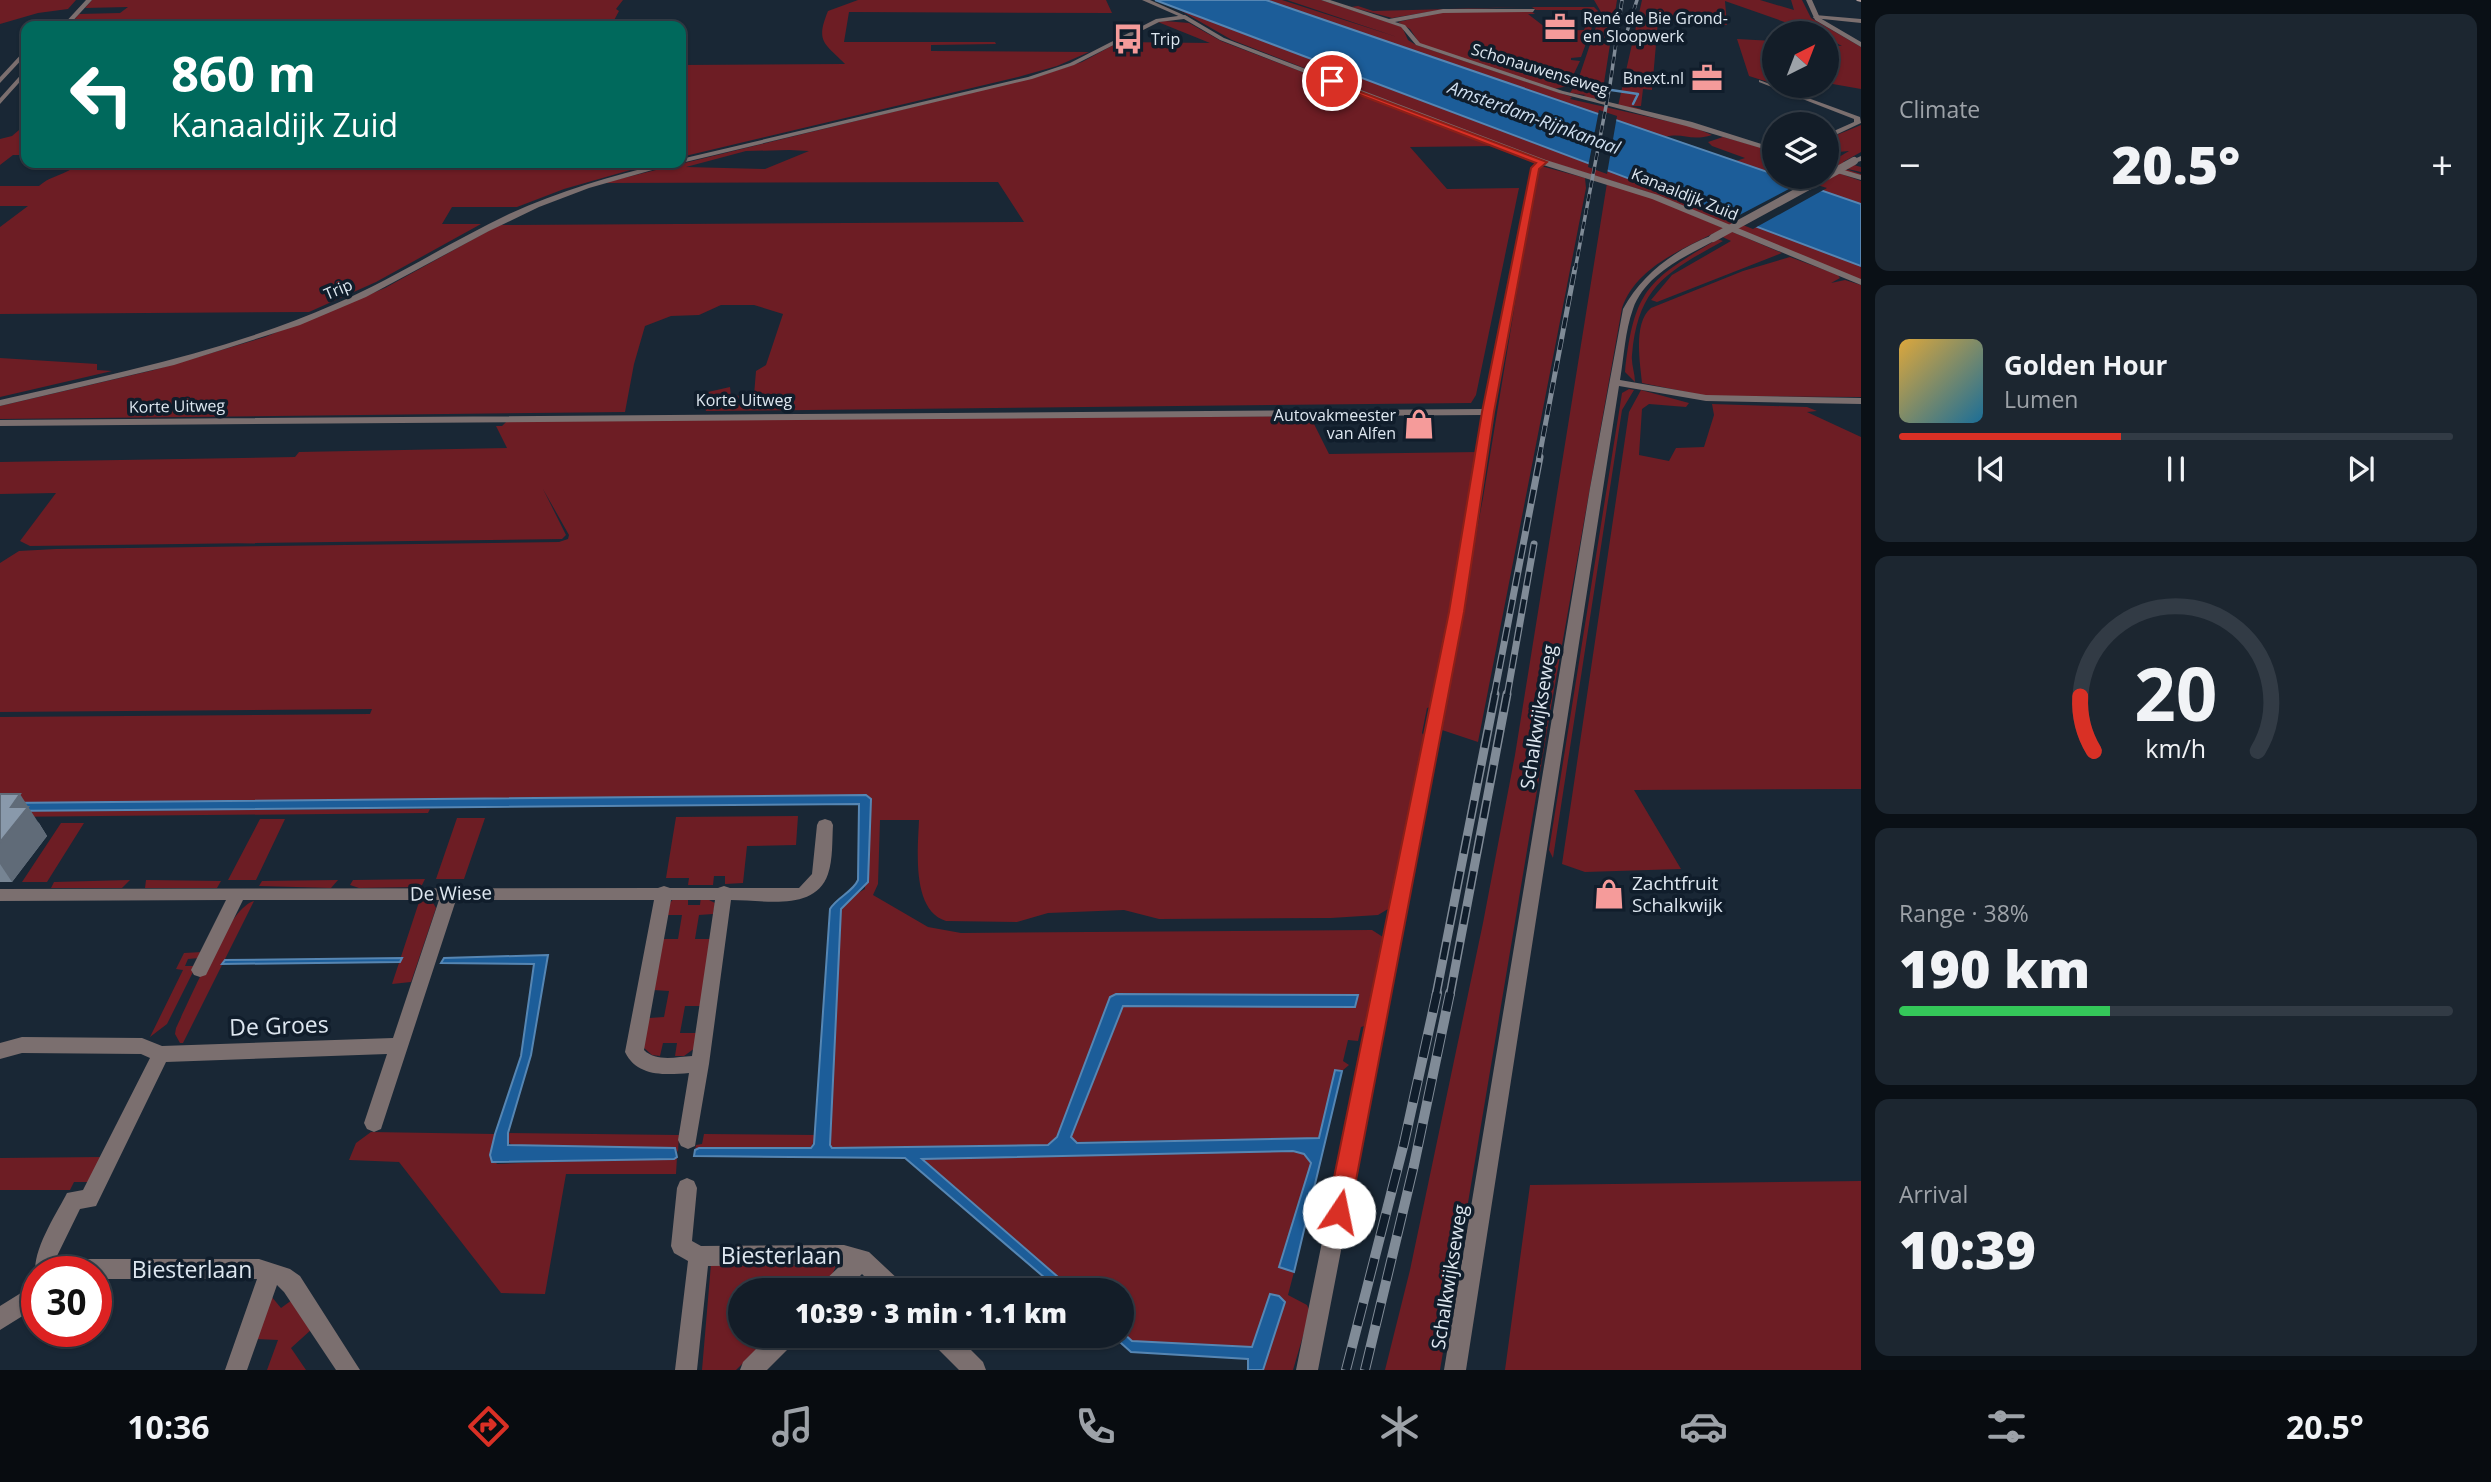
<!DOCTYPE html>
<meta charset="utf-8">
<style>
:root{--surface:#131d28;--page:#1c2630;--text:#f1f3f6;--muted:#9da2a8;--line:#323b45;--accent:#d93025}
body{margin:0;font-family:"Open Sans",sans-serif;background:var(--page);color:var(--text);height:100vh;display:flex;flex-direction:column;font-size:26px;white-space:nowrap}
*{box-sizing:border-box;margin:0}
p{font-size:23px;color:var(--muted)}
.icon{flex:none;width:38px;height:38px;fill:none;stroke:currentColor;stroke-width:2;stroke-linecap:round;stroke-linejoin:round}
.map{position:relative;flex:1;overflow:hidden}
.details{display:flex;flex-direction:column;gap:14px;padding:14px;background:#0a1016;width:630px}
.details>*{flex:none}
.banner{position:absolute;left:21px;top:21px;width:665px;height:147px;border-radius:14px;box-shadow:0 2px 5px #0004,0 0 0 2px var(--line);background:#00695c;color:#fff;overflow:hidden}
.needle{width:46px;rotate:42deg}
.controls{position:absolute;left:1762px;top:21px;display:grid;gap:14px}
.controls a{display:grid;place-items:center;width:77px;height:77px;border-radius:50%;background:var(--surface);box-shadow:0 2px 5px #0004,0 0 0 2px var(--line);font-size:35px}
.speed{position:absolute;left:21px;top:1256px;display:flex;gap:14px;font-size:35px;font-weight:700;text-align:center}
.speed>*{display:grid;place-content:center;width:91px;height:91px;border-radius:50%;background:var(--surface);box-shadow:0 2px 5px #0004,0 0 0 2px var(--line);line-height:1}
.speed .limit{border:10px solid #d22;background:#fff;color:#111}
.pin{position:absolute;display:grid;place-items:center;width:60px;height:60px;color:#fff;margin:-30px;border:4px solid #fff;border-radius:50%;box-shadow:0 2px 7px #0007}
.me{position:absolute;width:77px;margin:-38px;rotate:11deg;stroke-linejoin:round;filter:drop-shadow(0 0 5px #0008)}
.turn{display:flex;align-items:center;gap:24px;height:147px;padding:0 35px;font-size:32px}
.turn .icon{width:91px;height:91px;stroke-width:2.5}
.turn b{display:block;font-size:49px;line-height:60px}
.big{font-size:52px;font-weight:800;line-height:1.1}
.details .widget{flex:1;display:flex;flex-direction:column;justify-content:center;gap:10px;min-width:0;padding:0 24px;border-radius:14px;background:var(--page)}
.details .dial{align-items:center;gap:0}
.dial svg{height:182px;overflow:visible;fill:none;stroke:var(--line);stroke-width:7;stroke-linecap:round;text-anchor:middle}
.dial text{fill:var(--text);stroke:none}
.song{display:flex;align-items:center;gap:21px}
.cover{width:84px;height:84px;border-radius:10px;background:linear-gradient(135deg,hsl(40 70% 55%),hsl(200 70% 35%))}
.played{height:7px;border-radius:4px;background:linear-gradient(90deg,var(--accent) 40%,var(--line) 40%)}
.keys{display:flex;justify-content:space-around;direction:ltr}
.heat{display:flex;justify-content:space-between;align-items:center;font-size:38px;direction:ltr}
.charge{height:10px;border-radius:5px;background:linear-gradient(90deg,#34c759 38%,var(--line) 0)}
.trip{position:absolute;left:728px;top:1278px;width:406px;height:70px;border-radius:35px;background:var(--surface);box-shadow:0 2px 5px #0004,0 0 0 2px var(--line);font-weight:800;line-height:70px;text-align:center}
.tabs{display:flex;height:112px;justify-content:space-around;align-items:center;background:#080c10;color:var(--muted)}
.tabs .icon{width:49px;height:49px}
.tabs .current{color:var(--accent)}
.tabs b{font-size:32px;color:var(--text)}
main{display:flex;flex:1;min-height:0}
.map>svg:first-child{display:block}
</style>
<main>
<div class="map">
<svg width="1861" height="1370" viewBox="0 0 1861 1370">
<rect width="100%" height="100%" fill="#192735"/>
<!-- green -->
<path fill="#6d1d24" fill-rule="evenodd" d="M0 0H76L68 9 38 13 0 24Z
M92 0H623L616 9 619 11 611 26H69L79 14 120 13 128 7 85 8Z
M858 0H1106L1112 13 849 12 844 42H995L996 44 931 45V51L1089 52 1057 66 1018 77 681 157V65L845 64C825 43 815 43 828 11Z
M1266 0H1282L1397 37 1287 0H1321L1402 27 1408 40 1416 45 1572 97 1570 99 1693 127 1712 135C1690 142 1683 132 1665 137Z
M1594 0H1617L1601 102 1580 97 1586 95 1570 93 1578 80 1601 12Z
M1642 0H1760L1794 10 1791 0H1802L1811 18 1861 47V89L1827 83V45L1842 46 1827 38V33H1816L1725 1 1727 25 1658 21 1652 90 1643 89 1641 106H1630L1641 109 1640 111 1618 106Z
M1358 6 1373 11 1525 7 1440 10 1392 18 1351 7Z
M1532 7H1594L1598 11 1581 57 1571 58V60L1580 61 1568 86 1554 89 1420 44 1410 29 1398 22 1443 12H1532L1535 14H1528L1550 31 1584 30 1592 10H1536Z
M1178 9 1861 266V280L1645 191 1527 155 1232 40Z
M1165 21 1189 23 1221 41 1497 146 1410 147 1447 189 1519 188 1476 395 1471 403 706 411 702 399 708 392 730 387 731 396 754 395 756 371 766 365 783 314 754 305H721L699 315 671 316 645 326 634 364 625 412 0 419V406L154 370 265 337 385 288 499 225 1024 222 998 182 603 183 1039 76 1082 62 1119 42 1210 43 1158 22ZM789 150 809 151 765 169 686 167 746 151Z
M1737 39 1774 41V84L1749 76Z
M26 124V155H13L0 165V139L12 136Z
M1861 125V152L1843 162 1861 167V172L1839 167 1861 174V177L1827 166V159L1834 160 1849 151 1827 153V139Z
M1723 137 1774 151V174L1736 161 1745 158 1712 146 1708 142Z
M80 163H655L564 189 517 207H452L442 224H481L376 282 309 312 0 314V227L28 206H0V186H39C53 174 63 177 80 163Z
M1541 166 1585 178 1586 188 1478 742 1439 729 1483 498 1537 170Z
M1827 169 1861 181V204L1782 177H1827Z
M1607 183 1655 199 1782 253 1657 302 1651 300 1672 275 1731 241 1714 233C1679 251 1636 268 1622 308L1551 707 1440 1370H1385L1410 1270 1483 923 1515 755Z
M1718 239 1723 241C1667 272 1638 286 1632 355 1631 364 1635 373 1635 382L1625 372C1634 289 1648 280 1718 239Z
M1790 257 1838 275 1840 278 1831 283 1845 280 1861 285V397L1707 396 1642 383C1640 362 1633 323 1651 308L1743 271Z
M0 358 97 364V370L112 371 0 397Z
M1629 389 1634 390 1622 410 1553 858 1549 850 1622 393Z
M1641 390 1689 403 1686 407 1649 404 1642 409 1639 455 1669 461 1676 448 1704 447 1714 415 1712 404 1807 407 1817 411 1807 412 1861 437V789L1634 790 1681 869 1585 872 1562 864 1629 412Z
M1310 416 1329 454 1479 452 1467 506 1471 509 1433 706 1427 708 1422 733 1426 738 1393 906 1378 915 1331 918 1159 919 1124 910 1048 913 1017 922 946 921C911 910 918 849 919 820H880L878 884 873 895 928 927 961 933 1372 930 1386 939 1368 1025 1361 1027 1358 1041 1348 1040 1343 1061 1349 1065 1342 1071 1335 1070 1319 1138 1073 1142 1071 1137 1123 1006 1355 1007 1110 998 1057 1137 1048 1145 832 1148 830 1145 841 909 851 897 865 889 866 795 0 803V717L370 714 372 709 0 712V563L19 551 56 549 559 542 568 539 569 535 543 489 566 535 562 539 30 546 20 541 56 493 0 494V462L295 457 299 452 507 448 496 426H502L509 419Z
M430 809 428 813 0 817V811Z
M798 816 796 845 747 846 743 883 725 884V876H714L713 885H688L689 878H666L676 817Z
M457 818H485L464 879H436Z
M260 819H285L256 880H228Z
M61 823H84L47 882H22Z
M425 879 421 887 359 888 350 885 353 880Z
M130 880 122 888H51L54 882Z
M146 880 221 881 217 888H145Z
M338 880 331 888 259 886 262 881Z
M688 896V905H700L701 896 715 903 713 914 699 915 695 939H711L701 1006H685L680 1033H697L695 1048 684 1056H675L677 1043H663L660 1056 652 1055 643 1047 649 1018 664 1017 669 991 653 990 663 939H678L682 915H667L669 904 675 897Z
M420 899H431L436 908 411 982 392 984Z
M254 901 183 1043H180L175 1034 176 1028C189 1001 229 907 254 901Z
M202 952 199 958 188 959 185 966H196L167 1024 150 1037 183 970 176 969 184 953Z
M371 1132 495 1134 490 1155 497 1164 677 1157 676 1174H566L545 1294 501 1293 399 1162 349 1160 356 1143Z
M508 1133 679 1135 678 1152 675 1148 513 1146 506 1140Z
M704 1134 816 1135 811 1148 695 1150 696 1145 702 1144Z
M1293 1151 1304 1154 1311 1163 1279 1266 1294 1272 1288 1295 1307 1305 1310 1312 1293 1370H1263L1285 1303 1270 1295 1252 1347 1132 1341 1122 1332V1290H1073L921 1159Z
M103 1157 89 1182H74L70 1190H0V1158Z
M1861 1181V1370H1505L1530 1185Z
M711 1264 836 1266 831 1277 818 1290H740V1335H772L736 1370H702Z
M271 1296 281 1308 292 1300 312 1329 291 1348 306 1370H267L278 1340 256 1339Z"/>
<!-- water -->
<path fill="#1c5d99" stroke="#5686b3" stroke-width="2" d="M1155 0H1266L1861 204V266Z
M866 795 871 799 868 882 841 909 830 1145 832 1148 1048 1145 1057 1137 1110 997 1116 994 1358 995 1355 1007 1123 1006 1071 1137 1077 1143 1319 1138 1335 1070 1342 1071 1294 1272 1279 1267 1311 1163 1304 1154 1293 1151 922 1159 1073 1290H1059L905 1158 694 1156 695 1150 699 1148H811L814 1144 830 909C837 897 853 892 858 880L859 804 0 811V803Z
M548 955 531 1055 508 1133V1145L675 1148 677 1157 674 1159 492 1162 490 1155 495 1134 521 1056 534 964 441 963 444 958Z
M402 958 400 962 222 964 225 960Z
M1270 1294 1279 1296 1285 1302 1263 1370H1248V1359L1131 1352 1112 1335H1122V1332L1132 1341 1252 1347Z"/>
<!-- pier -->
<path fill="#192735" d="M1599 110 1617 116 1607 174 1588 167Z
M1804 181 1827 188 1753 229 1730 220Z"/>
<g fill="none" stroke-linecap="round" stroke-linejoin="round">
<!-- stream -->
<path stroke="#5686b3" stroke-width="2.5" d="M1591 87 1638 94 1633 104"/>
<!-- minor -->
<path fill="#7b6f6f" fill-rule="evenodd" d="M86 0H92L68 26H62Z
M1142 0H1150L1188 17 1183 18Z
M1321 0H1330L1389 19 1443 9H1535L1533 12 1443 13 1395 22 1405 25 1420 43 1563 91 1692 122 1774 148V152L1686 126 1559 93 1416 45 1401 27Z
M1815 15 1861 19V23L1813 18Z
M51 21 54 23 52 26H46Z
M26 49V55L0 83V77Z
M26 69V75L0 104V98Z
M1759 80 1860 117 1861 123 1827 139V134L1854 122V119L1759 82Z
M1540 160 1547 162 1539 169 1493 412 1464 612 1318 1370H1296L1450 612 1482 415 0 426V420L1483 409 1531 168Z
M1827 165 1861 175V180L1827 170Z
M825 819 831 821 833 825C832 841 833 859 828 874 815 912 764 900 731 900L709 1064 695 1146 688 1149 681 1146 678 1140 689 1073C665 1075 637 1077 625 1052L654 900H456L381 1129 374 1132 367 1129 364 1123 387 1054 166 1062 96 1206 80 1209 56 1258 55 1272H37V1278C28 1256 57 1213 67 1193L83 1190 150 1058 141 1054 22 1053 0 1059V1043L22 1037 142 1038 162 1046 393 1038 439 900H243L206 975 200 977 194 975 191 970 226 900 0 901V889L658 888 664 886 670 888H718L724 886 730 888H799L812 874 817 825 819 821ZM671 900H715L692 1056C676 1057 656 1062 644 1050Z
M687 1178 694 1181 697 1188 692 1241 701 1246 844 1245 869 1252 901 1282 904 1290H878L862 1274 846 1290H820L823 1282 841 1265 708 1266 697 1370H675L688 1261 674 1253 671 1246 677 1188 680 1181Z
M87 1259H259L290 1269 300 1276 360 1370H336L284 1292 277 1285 247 1370H225L257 1279H96V1272H62L65 1265Z
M37 1283V1307L0 1330V1306Z
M770 1335H797L794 1343 767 1370H740L743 1362Z
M929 1335H956L983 1362 986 1370H959L932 1343Z"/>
<!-- tertiary -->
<path fill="#7b6f6f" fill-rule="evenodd" d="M1806 0H1812L1820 18 1861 42V47L1815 20Z
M1185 15 1224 38 1546 160 1658 195 1861 279V285L1652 199 1540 164 1220 40 1184 19 1159 22 1074 65 1032 79 681 163H679L681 159 1028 77 1070 63 1156 19Z
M1861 156V161L1854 163 1850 161Z
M665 163H677L589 188 539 207 489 231 366 297 300 325 174 365 0 406V400C113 374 229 351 335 304 395 278 450 242 509 214 559 191 611 176 665 163Z
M1713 235 1717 238 1716 240C1686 256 1645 274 1633 309 1625 331 1624 357 1620 380L1706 395 1861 398V404L1706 401 1619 386 1466 1370H1444L1590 488 1623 309C1642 274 1676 249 1713 235Z"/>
<!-- secondary -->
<path fill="#ac9a99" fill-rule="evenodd" d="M1856 0H1861V2L1857 1Z"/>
<!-- rail-far4 casing -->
<g stroke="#808b97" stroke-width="3.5">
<path id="rail-far4" d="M1625 38 1637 0
M1575 270 1610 85 1622 0"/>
</g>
<!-- rail-far3 casing -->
<g stroke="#808b97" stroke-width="5">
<path id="rail-far3" d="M1539 458 1575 268"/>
</g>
<!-- rail-far2 casing -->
<g stroke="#808b97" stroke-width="7">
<path id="rail-far2" d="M1494 696 1540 457
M1507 696 1534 544"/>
</g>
<!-- rail-far1 casing -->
<g stroke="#808b97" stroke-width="9">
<path id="rail-far1" d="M1436 995 1495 694
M1450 995 1507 694"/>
</g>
<!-- rail casing -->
<g stroke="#808b97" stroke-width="10">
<path id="rail" d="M1346 1370 1404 1143 1437 993
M1365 1370 1414 1165 1450 993"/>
</g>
<!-- rail-far4 -->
<use href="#rail-far4" stroke="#101d2b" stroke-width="2.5" stroke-dasharray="7" stroke-linecap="butt"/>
<!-- rail-far3 -->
<use href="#rail-far3" stroke="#101d2b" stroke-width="3.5" stroke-dasharray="11" stroke-linecap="butt"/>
<!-- rail-far2 -->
<use href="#rail-far2" stroke="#101d2b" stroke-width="4.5" stroke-dasharray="14" stroke-linecap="butt"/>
<!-- rail-far1 -->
<use href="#rail-far1" stroke="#101d2b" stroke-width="6" stroke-dasharray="18" stroke-linecap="butt"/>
<!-- rail -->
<use href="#rail" stroke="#101d2b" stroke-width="8" stroke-dasharray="23" stroke-linecap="butt"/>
<!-- tertiary-bridge -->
<path stroke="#7b6f6f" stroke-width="8" d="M1827 176 1854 161
M1713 238 1825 177"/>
</g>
<!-- wall -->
<path fill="#768493" d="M0 794 39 823 47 836 12 882H0Z"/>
<!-- shaded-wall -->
<path fill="#606b78" d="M20 794 47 836 12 882 0 864V842L11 807Z"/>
<!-- building -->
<path fill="#8999ab" stroke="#606b78" stroke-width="2" d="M0 794H20L11 807H28L0 842Z"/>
<!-- route -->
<path fill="#d93025" stroke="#8d1f18" stroke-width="2" d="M1329 80 1547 162 1539 169 1494 412 1464 612 1350 1212 1347 1220 1339 1223 1330 1220 1327 1212 1449 612 1482 412 1531 168 1536 163 1329 83Z"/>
<!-- icons -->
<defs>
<g id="office-bare" transform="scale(2.415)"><path d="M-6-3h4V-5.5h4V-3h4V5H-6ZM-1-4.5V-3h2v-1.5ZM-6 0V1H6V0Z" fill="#f59b9a" stroke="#101d2b" stroke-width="2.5" paint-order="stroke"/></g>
<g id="bus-bare" transform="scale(2.415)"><path d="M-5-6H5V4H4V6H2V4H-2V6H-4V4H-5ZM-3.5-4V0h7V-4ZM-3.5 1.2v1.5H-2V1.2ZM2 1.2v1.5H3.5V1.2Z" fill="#f59b9a" stroke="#101d2b" stroke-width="2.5" paint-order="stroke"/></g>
<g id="shop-bare" transform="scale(2.415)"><path d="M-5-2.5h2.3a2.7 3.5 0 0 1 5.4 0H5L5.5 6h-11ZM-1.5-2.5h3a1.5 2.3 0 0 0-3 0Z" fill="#f59b9a" stroke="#101d2b" stroke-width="2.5" paint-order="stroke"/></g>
</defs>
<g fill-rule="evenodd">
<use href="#office-bare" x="1560" y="27"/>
<use href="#bus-bare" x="1128" y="39"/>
<use href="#office-bare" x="1707" y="78"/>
<use href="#shop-bare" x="1419" y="424"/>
<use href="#shop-bare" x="1609" y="894"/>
</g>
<g text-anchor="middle" stroke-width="7" stroke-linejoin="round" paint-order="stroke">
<!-- far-poi labels -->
<g font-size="16" fill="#dee7f0" stroke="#101d2b" text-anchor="start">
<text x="1583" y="24">René de Bie Grond-<tspan x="1583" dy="18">en Sloopwerk</tspan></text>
<text x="1151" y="45">Trip</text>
<text x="1684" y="84" text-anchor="end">Bnext.nl</text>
<text x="1396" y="421" text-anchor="end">Autovakmeester<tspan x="1396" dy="18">van Alfen</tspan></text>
</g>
<!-- far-street labels -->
<g font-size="16" fill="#dee7f0" stroke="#101d2b">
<text transform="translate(1540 69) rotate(17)" y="6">Schonauwenseweg</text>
<text transform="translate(1685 194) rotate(22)" y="6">Kanaaldijk Zuid</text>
<text transform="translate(338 289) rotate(-23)" y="6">Trip</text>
<text x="744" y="406">Korte Uitweg</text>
<text transform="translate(177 406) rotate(-1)" y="6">Korte Uitweg</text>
</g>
<!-- far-water labels -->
<g font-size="18" font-style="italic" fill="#cedeef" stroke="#101d2b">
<text transform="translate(1534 118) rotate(20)" y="6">Amsterdam-Rijnkanaal</text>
</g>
<!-- street labels -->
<g font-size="19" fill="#dee7f0" stroke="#101d2b">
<text transform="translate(1538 717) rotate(-81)" y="7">Schalkwijkseweg</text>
<text transform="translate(451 893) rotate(-1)" y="7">De Wiese</text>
<text transform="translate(1449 1277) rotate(-81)" y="7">Schalkwijkseweg</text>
</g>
<!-- poi labels -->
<g font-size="19" fill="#dee7f0" stroke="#101d2b" text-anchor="start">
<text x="1632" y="890">Zachtfruit<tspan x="1632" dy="22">Schalkwijk</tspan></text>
</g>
<!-- near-street labels -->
<g font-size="23" fill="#dee7f0" stroke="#101d2b">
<text transform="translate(279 1026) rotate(-2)" y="8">De Groes</text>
<text x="781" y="1264">Biesterlaan</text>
<text x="192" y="1278">Biesterlaan</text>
</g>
</g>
</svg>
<div class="controls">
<a><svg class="needle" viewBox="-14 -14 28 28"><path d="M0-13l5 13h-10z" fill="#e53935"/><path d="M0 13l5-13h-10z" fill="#9da2a8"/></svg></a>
<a><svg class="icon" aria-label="layers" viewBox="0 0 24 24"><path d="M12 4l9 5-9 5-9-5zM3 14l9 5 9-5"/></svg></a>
</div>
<div class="speed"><div class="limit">30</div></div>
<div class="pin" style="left:1332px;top:81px;background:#d93025"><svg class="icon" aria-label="arrive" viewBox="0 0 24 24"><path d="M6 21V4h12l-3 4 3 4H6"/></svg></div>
<svg class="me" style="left:1339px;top:1212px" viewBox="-20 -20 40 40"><circle r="19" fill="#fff"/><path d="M0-13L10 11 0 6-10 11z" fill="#d93025"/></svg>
<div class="trip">10:39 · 3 min · 1.1 km</div>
<div class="banner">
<div class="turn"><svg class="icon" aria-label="left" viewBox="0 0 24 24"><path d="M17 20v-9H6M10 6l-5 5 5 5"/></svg><div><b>860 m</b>Kanaaldijk Zuid</div></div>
</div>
</div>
<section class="details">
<div class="widget"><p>Climate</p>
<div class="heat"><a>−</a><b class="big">20.5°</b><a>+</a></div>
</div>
<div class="widget">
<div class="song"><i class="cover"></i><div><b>Golden Hour</b><p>Lumen</p></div></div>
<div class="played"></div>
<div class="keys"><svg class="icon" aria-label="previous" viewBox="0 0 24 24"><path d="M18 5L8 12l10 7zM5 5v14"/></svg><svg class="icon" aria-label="pause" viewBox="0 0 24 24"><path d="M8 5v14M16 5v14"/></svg><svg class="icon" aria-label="next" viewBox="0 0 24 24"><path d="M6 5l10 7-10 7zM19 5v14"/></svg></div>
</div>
<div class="widget dial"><svg viewBox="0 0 100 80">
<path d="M14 69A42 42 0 1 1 86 69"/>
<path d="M14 69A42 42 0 0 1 8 45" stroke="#d93025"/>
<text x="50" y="56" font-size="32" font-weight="700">20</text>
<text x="50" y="72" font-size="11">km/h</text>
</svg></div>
<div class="widget"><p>Range · 38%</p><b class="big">190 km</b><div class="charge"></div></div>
<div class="widget"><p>Arrival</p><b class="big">10:39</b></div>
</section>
</main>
<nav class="tabs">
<b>10:36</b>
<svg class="icon current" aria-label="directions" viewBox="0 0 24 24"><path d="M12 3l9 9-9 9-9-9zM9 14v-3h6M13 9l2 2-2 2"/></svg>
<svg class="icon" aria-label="music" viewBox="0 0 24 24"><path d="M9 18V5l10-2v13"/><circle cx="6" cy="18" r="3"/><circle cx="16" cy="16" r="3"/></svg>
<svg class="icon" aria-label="phone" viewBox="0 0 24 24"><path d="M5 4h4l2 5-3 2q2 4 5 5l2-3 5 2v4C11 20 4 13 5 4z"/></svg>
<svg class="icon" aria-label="climate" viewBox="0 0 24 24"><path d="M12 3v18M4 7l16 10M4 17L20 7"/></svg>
<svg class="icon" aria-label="car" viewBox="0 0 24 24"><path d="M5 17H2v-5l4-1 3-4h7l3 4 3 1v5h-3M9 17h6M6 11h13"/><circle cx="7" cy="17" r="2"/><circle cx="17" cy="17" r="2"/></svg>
<svg class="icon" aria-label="filters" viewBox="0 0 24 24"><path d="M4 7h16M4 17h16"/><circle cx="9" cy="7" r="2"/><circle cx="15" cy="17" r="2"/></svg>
<b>20.5°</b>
</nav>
